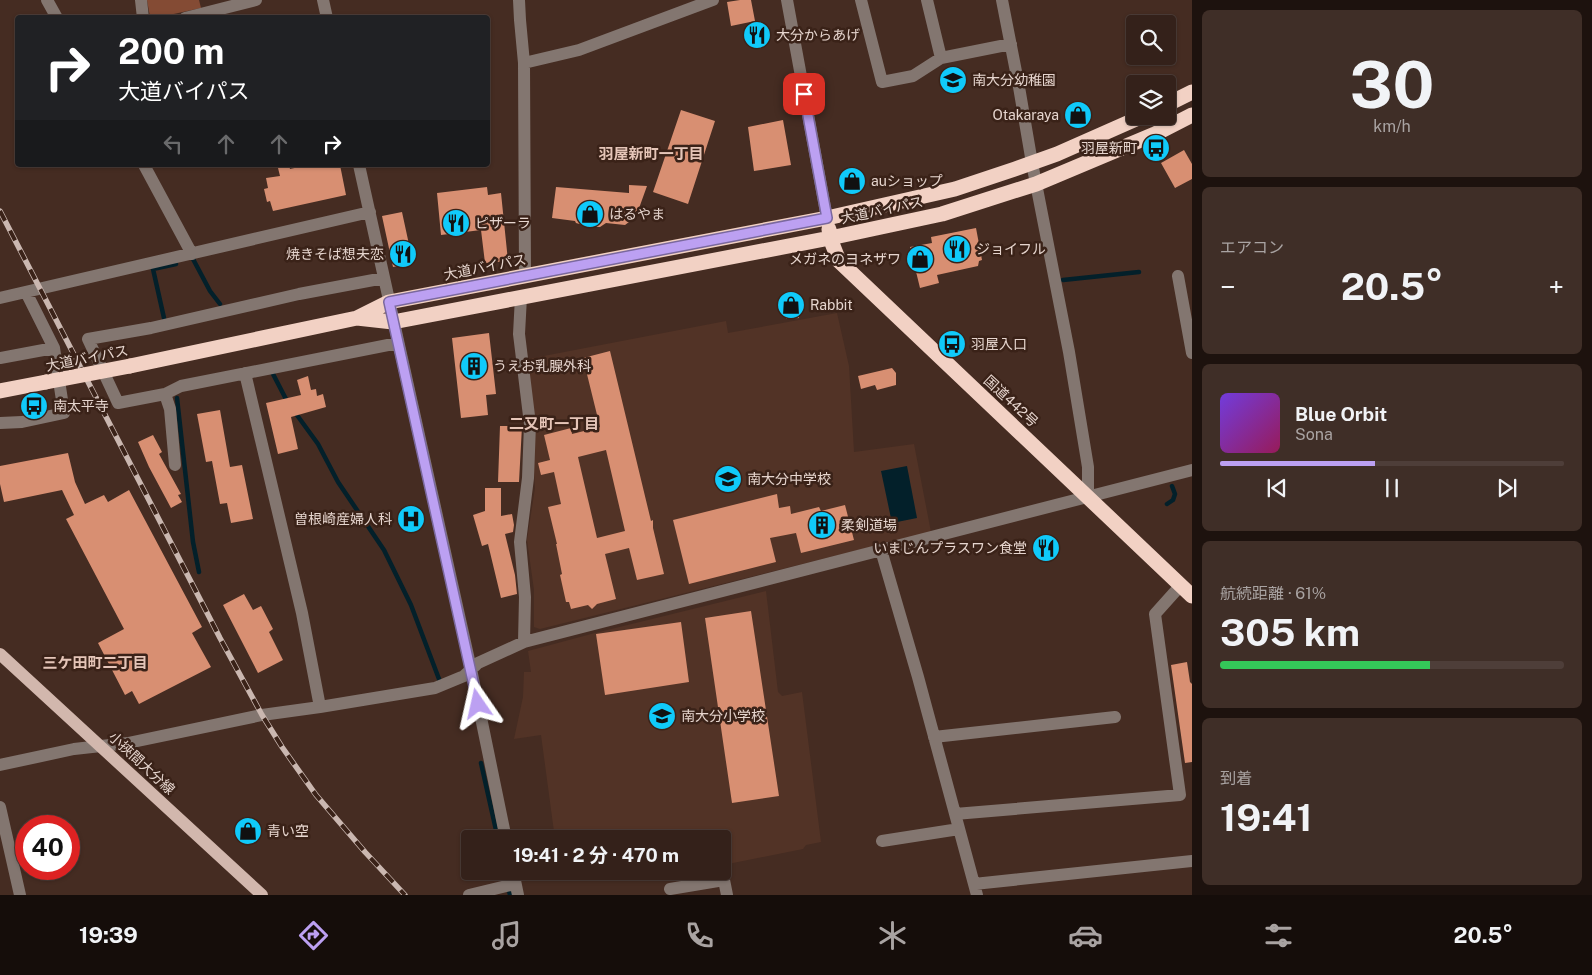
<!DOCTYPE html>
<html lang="ja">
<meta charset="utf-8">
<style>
:root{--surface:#34211a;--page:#3f2e27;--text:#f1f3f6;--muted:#a9a3a2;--line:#4e3e39;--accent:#bca0f2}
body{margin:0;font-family:"Public Sans","Noto Sans JP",sans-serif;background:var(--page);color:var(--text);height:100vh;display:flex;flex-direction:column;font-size:19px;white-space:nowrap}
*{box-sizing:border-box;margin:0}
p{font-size:16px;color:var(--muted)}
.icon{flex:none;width:28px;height:28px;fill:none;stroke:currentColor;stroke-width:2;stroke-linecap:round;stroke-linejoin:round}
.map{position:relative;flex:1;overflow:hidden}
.panel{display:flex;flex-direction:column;gap:10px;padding:10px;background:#1d120e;width:400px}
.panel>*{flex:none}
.top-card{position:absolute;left:15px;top:15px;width:475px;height:152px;border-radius:5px;box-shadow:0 1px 4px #0004,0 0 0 1px var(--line);background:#202124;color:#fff;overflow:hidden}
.tools{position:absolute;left:1126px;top:15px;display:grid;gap:10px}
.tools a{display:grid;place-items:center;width:50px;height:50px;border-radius:5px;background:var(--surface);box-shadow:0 1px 4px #0004,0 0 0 1px var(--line);font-size:25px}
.speed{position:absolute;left:15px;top:815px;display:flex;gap:10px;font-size:25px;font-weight:700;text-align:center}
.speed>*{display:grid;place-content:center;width:65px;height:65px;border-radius:50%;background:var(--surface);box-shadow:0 1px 4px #0004,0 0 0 1px var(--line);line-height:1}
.speed .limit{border:8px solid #d22;background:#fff;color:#111}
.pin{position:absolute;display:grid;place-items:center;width:42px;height:42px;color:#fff;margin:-21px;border-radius:10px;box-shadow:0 2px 8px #0006}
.me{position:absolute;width:55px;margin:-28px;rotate:349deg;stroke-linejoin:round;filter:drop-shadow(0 0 4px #0008)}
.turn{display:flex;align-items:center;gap:18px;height:105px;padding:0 20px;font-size:22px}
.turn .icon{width:65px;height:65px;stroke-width:2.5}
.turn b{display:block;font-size:35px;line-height:42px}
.lanes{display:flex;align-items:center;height:48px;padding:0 20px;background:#0003;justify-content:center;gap:25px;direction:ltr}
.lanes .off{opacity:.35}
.big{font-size:38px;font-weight:700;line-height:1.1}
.panel .card{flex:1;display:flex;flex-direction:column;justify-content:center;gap:8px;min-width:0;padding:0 18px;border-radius:8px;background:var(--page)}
.panel .dial{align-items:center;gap:0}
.dial b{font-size:65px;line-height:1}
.song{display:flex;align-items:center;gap:15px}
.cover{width:60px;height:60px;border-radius:8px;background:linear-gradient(135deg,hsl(260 70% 55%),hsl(330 70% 35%))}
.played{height:5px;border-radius:2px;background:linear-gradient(90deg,var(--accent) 45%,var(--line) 45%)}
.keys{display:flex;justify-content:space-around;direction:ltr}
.heat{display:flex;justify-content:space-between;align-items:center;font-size:28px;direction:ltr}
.charge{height:8px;border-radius:4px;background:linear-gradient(90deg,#34c759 61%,var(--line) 0)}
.trip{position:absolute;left:461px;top:830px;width:270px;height:50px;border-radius:5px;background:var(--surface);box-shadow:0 1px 4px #0004,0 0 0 1px var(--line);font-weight:700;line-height:50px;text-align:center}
.tab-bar{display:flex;height:80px;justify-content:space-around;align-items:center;background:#150d0a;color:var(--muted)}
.tab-bar .icon{width:35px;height:35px}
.tab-bar .active{color:var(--accent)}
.tab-bar b{font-size:22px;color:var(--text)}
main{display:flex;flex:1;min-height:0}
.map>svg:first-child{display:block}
</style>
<main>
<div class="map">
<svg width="1192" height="895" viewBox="0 0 1192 895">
<rect width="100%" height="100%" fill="#452c22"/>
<!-- built -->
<path fill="#523326" d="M837 313 849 366 854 452 914 444 931 532 540 629 534 627V590L527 540 535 488 528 359 726 321 728 333Z
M766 591 778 692 782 696 802 692 821 842 806 845 803 849 728 864 722 839H555L541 735 514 739 523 697 524 672H531L528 651 595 633Z"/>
<!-- green -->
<path fill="#844b34" d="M147 0H199L201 8 160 17H150Z"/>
<!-- water -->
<path fill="#03202a" d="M907 466 917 518 892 523 881 471Z"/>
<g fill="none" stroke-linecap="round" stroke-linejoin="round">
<!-- stream -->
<path stroke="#03202a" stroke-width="4.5" d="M193 259 210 291 220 304
M1063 280 1139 272
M164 318 153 269 176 264
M273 374 288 403
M177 398 193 542 199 572
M294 411 318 444 338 482 384 550 411 605 439 679
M1167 504 1173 500 1175 494 1172 486
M481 763 498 839
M505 871 510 895"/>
</g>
<!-- building -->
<path fill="#d88f72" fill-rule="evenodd" d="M740 0H751L755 21 731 26 727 2Z
M763 27 766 39 748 43 746 30Z
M681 110 715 121 688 204 653 192Z
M783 120 791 165 754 171 748 127Z
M1184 150 1192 164V179L1175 188 1161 163Z
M289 165 290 169 308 165H340L346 195 273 211 270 201 267 202 264 189 268 188 266 178 280 176 278 168Z
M629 185 647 186 638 211 633 219 625 225 606 223 600 227H590L576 223 575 221 552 218 556 187 629 193Z
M487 187 488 195 501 193 508 261 485 263 481 230 441 235 437 193Z
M402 212 413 263 393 267 382 216Z
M976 228 982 260 979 261 978 266 937 275 939 283 920 288 910 247 932 243 931 237Z
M797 292 799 318 786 319 784 294Z
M489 333 496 394 486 395 488 415 461 418 452 338Z
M610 351 651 521 653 520V528L664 574 637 580 629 548 605 554 616 599 597 604 592 609 588 605 571 609 569 602H566L560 575 562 574 556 544H557L548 507 561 504 554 472 541 475 538 463 550 460 544 435 571 428 572 434 600 427 583 358ZM606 450 625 531 597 538 578 457Z
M892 368 896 373V385L877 390 875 385 861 389 858 376Z
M308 376 311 390 316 389 317 396 323 394 326 407 291 417 298 449 278 454 266 403 301 395 297 380Z
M220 410 230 467 242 465 253 519 231 523 227 503 220 504 212 461 206 462 197 414Z
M500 426H522L519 482H498Z
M153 435 162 452 159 454 181 494 178 495 182 502 171 508 149 467 138 442Z
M68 453 75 482 85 504 104 495 108 502 129 490 202 627 192 633 211 667 139 704 132 691 125 695 98 643 124 629 66 519 74 515 62 490 4 502 0 484V466Z
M485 488H501V516L512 514 514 525 513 532 505 534 515 575 517 594 501 598 488 544 482 546 473 515 485 511Z
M777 494 779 508 790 506 791 514 819 507 821 511 845 505 854 540 801 553 796 533 770 538 776 562 689 584 673 520Z
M244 594 253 610 261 606 273 629 269 632 283 660 258 673 223 605Z
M751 611 779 796 732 803 705 618Z
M681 622 689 682 605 695 596 634Z
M1187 662 1190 682 1192 684V762L1185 763 1171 665Z"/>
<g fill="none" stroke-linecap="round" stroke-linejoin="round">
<!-- minor -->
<path stroke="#837670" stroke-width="12" d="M47 0 57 18
M141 0 143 18
M323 0 327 18
M519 0 520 20 524 63 525 275
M787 0 827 218
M861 0 882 82 913 76 941 58 1011 44
M927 0 941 58
M1002 0 1019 87 1032 163 1069 352 1088 467V496
M185 18 256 0
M524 63 579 50 713 0
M144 165 192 254
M359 165 471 669 506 839
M1178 276 1192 353
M384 278 299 294 151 328 88 339 118 403 165 394 181 386 398 343
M521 297 519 334 530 424 528 478 520 542 525 597 524 642
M0 298 370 212
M0 358 54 348
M245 373 302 613 320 707
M165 394 170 409 175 465
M0 423 22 422 64 413 54 348 26 292
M881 550 918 677 977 895
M934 737 1115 717
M0 765 74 749 128 743 262 715 320 707 435 688 464 676 478 663 524 642 1192 470
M0 807 20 895
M955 814 1180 795 1155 614 1181 585
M882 841 959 829
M513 871 518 895
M974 884 1192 861
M670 889 724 880 727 895
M469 895 515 884"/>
<!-- major -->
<path stroke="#d2b7ad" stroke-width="12" d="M0 654 262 895"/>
<!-- highway -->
<path stroke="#f2d1c4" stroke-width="15" d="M1168 104 1192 92
M829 229 830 238 839 261 1192 596
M357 318 393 322 830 238 942 214 1036 184 1155 134 1192 115
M130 366 357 318 389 302 827 218 955 189 1015 169 1057 154 1143 116
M0 391 46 382"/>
<!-- rail casing -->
<g stroke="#cab7b0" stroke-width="5.5">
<path id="rail" d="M0 211 220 638 262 715 282 747 316 795 365 852 405 895"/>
</g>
<!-- rail -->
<use href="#rail" stroke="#3a2218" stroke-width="4" stroke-dasharray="11" stroke-linecap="butt"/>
<!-- highway-bridge -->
<path stroke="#f2d1c4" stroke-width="15" d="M46 382 130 366"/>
</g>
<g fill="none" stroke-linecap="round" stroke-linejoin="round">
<!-- route casing -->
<g stroke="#7a689d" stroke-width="12">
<path id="route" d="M478 704 389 302 827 218 804 94"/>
</g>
<!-- route -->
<use href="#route" stroke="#bca0f2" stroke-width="9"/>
</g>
<!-- icons -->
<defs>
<g id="restaurant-disc" transform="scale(1.4375)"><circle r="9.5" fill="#10cafa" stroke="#3a2218"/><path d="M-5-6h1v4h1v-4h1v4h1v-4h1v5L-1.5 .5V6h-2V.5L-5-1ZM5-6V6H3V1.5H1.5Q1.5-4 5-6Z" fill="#111"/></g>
<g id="school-disc" transform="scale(1.4375)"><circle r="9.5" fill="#10cafa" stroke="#3a2218"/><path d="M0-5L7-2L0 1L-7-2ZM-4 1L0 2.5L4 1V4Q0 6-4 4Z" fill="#111"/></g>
<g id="shop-disc" transform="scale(1.4375)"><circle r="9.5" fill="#10cafa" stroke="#3a2218"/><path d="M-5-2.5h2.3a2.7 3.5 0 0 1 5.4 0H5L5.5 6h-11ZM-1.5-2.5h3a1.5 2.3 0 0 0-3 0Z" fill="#111"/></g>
<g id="bus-disc" transform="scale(1.4375)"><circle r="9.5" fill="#10cafa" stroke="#3a2218"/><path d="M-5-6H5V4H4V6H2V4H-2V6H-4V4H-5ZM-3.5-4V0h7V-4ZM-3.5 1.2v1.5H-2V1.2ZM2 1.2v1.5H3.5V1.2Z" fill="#111"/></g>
<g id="building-disc" transform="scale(1.4375)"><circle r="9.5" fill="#10cafa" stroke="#3a2218"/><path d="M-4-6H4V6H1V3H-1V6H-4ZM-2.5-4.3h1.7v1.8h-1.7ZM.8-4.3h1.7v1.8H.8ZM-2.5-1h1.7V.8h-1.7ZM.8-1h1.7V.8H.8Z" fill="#111"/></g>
<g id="hospital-disc" transform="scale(1.4375)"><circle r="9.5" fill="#10cafa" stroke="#3a2218"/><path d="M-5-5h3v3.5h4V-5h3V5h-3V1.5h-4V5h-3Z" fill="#111"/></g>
</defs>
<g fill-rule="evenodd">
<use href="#restaurant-disc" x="757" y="35"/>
<use href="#school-disc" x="953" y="80"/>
<use href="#shop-disc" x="1078" y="115"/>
<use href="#bus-disc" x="1156" y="148"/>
<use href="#shop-disc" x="852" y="181"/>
<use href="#shop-disc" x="590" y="214"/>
<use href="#restaurant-disc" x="456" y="223"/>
<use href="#restaurant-disc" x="957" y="249"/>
<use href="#restaurant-disc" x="403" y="254"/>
<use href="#shop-disc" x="920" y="259"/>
<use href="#shop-disc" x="791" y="305"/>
<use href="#bus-disc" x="952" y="344"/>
<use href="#building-disc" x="474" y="366"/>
<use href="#bus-disc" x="34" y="406"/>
<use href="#school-disc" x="728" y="479"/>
<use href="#hospital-disc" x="411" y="519"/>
<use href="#building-disc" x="822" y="525"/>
<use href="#restaurant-disc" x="1046" y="548"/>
<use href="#school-disc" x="662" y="716"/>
<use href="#shop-disc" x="248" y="831"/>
</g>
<g text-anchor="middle" stroke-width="5" stroke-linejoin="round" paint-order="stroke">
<!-- poi labels -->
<g font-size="14" fill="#e6d5ce" stroke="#3a2218" text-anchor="start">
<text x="776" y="40">大分からあげ</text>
<text x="972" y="85">南大分幼稚園</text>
<text x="1059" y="120" text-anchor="end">Otakaraya</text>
<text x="1137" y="153" text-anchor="end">羽屋新町</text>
<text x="871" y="186">auショップ</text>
<text x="609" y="219">はるやま</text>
<text x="475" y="228">ピザーラ</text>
<text x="976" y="254">ジョイフル</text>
<text x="384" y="259" text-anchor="end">焼きそば想夫恋</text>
<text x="901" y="264" text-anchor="end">メガネのヨネザワ</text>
<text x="810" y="310">Rabbit</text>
<text x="971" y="349">羽屋入口</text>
<text x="493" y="371">うえお乳腺外科</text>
<text x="53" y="411">南太平寺</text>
<text x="747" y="484">南大分中学校</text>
<text x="392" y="524" text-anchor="end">曽根崎産婦人科</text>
<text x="841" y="530">柔剣道場</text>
<text x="1027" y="553" text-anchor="end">いまじんプラスワン食堂</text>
<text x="681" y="721">南大分小学校</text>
<text x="267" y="836">青い空</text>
</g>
<!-- street labels -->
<g font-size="14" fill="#e6d5ce" stroke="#3a2218">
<text transform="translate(882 210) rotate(-12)" y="5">大道バイパス</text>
<text transform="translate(485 267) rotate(-11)" y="5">大道バイパス</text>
<text transform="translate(87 358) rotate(-11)" y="5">大道バイパス</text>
<text transform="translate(1011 401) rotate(43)" y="5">国道442号</text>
<text transform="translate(142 763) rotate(43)" y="5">小挾間大分線</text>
</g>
<!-- neighbourhood labels -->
<g font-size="15" font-weight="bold" fill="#e5c5b8" stroke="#3a2218">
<text x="651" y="159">羽屋新町一丁目</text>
<text x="554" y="429">二又町一丁目</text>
<text x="95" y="668">三ケ田町二丁目</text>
</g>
</g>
</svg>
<div class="tools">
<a><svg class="icon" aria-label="search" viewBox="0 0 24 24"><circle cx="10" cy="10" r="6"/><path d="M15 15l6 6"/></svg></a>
<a><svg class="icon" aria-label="layers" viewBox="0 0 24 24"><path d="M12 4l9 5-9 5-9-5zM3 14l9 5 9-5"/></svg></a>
</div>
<div class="speed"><div class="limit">40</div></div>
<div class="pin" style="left:804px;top:94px;background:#d93025"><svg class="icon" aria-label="arrive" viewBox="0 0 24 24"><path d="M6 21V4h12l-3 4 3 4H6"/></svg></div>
<svg class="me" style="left:478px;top:704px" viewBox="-20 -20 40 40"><path d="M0-17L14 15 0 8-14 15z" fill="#bca0f2" stroke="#fff" stroke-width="4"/></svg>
<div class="trip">19:41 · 2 分 · 470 m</div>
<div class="top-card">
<div class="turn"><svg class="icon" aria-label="right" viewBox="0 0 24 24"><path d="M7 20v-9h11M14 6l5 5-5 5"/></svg><div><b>200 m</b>大道バイパス</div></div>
<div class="lanes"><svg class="icon off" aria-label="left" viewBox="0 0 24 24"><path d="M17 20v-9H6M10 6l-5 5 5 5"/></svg><svg class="icon off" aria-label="ahead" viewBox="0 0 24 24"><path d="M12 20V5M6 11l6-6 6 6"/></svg><svg class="icon off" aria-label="ahead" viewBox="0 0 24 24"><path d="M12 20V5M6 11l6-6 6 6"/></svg><svg class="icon" aria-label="right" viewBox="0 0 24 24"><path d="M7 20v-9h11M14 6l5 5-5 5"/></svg></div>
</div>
</div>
<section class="panel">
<div class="card dial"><b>30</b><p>km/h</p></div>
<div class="card"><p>エアコン</p>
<div class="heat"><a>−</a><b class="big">20.5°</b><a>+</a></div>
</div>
<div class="card">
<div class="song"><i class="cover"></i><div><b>Blue Orbit</b><p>Sona</p></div></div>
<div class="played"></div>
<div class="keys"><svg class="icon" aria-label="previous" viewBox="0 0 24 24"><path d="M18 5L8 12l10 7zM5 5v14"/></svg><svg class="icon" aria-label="pause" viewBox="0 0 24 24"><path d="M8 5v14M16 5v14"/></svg><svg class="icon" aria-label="next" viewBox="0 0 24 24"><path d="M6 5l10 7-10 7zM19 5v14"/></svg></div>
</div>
<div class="card"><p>航続距離 · 61%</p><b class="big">305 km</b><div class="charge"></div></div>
<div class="card"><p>到着</p><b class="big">19:41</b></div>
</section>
</main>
<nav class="tab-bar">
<b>19:39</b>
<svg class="icon active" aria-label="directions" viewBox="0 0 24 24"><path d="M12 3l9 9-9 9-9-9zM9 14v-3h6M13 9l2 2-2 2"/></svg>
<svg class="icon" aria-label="music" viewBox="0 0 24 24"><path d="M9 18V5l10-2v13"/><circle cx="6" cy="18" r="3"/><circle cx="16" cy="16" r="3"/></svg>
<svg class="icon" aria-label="phone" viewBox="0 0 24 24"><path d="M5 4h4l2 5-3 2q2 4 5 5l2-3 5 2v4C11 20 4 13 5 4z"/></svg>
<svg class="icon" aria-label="climate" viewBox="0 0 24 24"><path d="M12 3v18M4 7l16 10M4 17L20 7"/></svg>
<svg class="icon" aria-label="car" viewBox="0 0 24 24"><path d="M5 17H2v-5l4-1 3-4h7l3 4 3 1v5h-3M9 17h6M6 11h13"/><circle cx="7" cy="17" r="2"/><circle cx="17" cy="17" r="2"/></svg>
<svg class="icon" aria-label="filters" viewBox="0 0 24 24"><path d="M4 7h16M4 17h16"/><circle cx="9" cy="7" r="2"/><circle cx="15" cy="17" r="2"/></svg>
<b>20.5°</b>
</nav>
